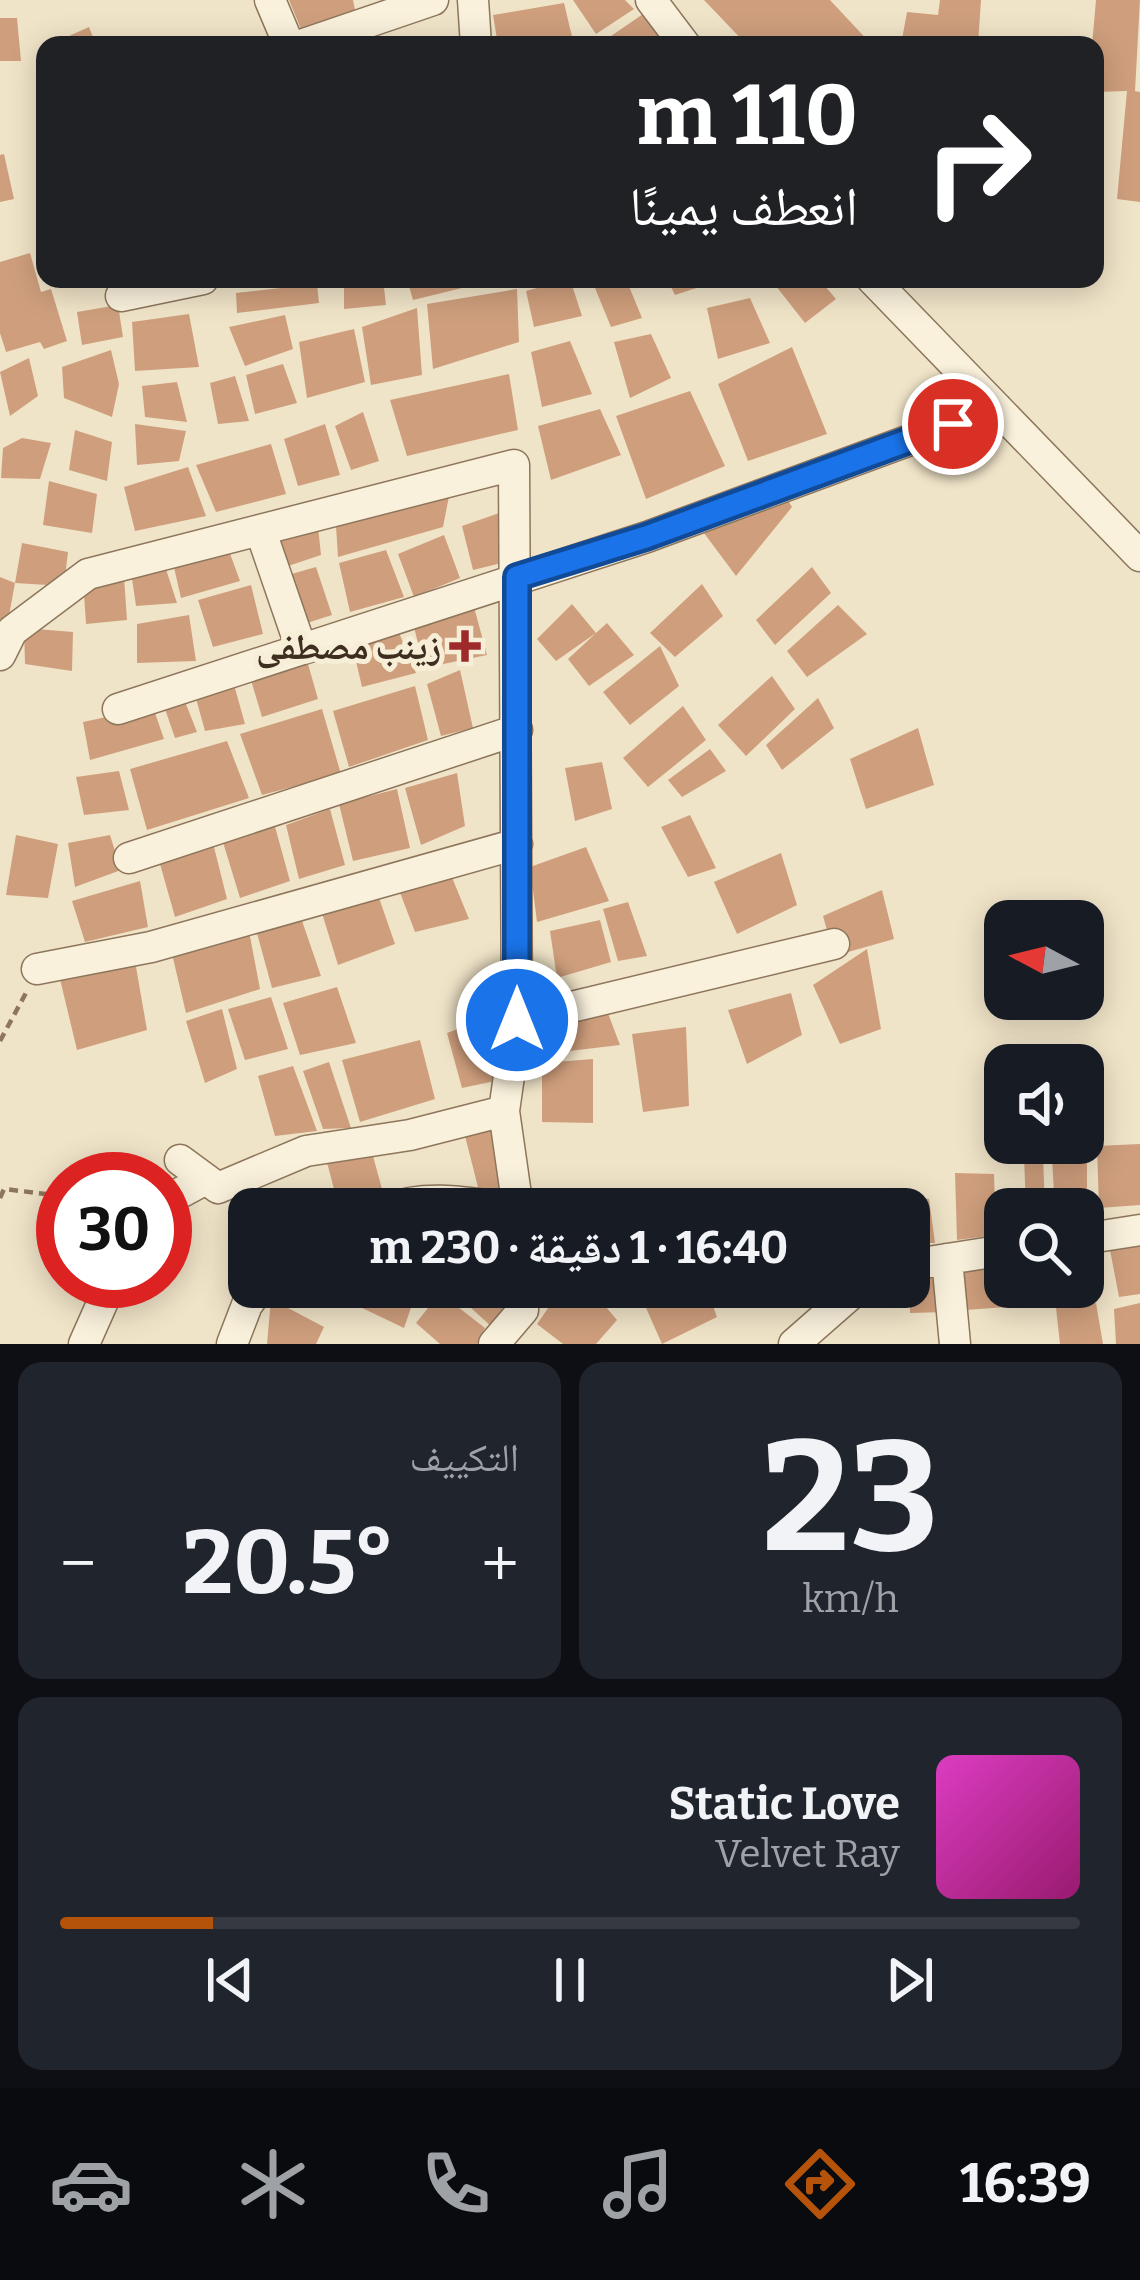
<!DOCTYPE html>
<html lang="ar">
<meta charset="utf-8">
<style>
:root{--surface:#171b24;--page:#20242c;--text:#f1f3f6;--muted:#9ea1a6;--line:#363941;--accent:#b45309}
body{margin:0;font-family:Bitter,"Noto Naskh Arabic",serif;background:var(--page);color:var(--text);direction:rtl;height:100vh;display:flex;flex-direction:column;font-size:45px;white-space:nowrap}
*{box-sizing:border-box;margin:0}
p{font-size:39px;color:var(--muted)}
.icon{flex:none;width:66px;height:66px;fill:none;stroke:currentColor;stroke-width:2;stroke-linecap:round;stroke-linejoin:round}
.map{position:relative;height:1344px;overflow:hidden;direction:ltr}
.details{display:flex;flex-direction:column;gap:18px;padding:18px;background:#0d0f14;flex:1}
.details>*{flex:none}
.top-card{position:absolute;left:36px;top:36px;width:1068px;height:252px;border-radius:24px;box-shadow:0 6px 30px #0003;direction:rtl;background:#202124;color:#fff;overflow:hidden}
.needle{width:78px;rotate:277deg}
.fabs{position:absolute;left:984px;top:900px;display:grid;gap:24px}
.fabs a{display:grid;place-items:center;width:120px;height:120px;border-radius:24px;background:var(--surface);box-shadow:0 6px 30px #0003;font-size:60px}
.speed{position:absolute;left:36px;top:1152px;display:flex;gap:24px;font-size:60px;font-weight:700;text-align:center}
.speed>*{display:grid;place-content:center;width:156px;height:156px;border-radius:50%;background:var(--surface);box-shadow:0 6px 30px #0003;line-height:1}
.speed .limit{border:18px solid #d22;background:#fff;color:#111}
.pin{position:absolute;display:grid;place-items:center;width:102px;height:102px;color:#fff;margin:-51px;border:6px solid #fff;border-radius:50%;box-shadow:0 3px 12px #0007}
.me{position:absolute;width:132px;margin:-66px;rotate:0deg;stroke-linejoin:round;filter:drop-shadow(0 0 9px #0008)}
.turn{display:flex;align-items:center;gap:42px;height:252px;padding:0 48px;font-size:54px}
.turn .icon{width:156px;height:156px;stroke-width:2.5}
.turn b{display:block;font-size:84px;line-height:102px}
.big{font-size:90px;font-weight:700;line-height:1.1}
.details .tile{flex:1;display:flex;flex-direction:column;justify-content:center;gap:18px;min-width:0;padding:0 42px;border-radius:24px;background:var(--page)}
.details .dial{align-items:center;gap:0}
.dial b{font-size:156px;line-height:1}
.song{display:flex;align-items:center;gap:36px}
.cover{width:144px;height:144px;border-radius:18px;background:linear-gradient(135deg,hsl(310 70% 55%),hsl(320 70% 35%))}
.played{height:12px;border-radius:6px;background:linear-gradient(90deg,var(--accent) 15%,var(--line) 15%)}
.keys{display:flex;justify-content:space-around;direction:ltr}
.heat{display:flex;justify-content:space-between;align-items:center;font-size:66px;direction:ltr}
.details .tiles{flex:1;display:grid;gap:18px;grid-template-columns:1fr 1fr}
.tile:last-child{grid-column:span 2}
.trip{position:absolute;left:228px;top:1188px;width:702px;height:120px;border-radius:24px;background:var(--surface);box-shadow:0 6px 30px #0003;font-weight:700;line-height:120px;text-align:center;direction:rtl}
.tabs{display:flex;height:192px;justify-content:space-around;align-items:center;background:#090b0e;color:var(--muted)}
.tabs .icon{width:84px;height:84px}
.tabs .selected{color:var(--accent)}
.tabs b{font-size:54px;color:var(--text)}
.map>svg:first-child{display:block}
</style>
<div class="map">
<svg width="1140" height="1344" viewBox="0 0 1140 1344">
<rect width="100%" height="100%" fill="#f0e4c8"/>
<!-- building -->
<path fill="#cf9f7d" d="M289 0H353L356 15 303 34Z
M573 0H625L634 9 596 34Z
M704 0H830L872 45H747Z
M940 0H981L978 45H901L907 12 938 15Z
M1096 0H1140L1135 91 1140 92V202L1117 199 1127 91 1095 92V45H1092Z
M564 3 574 45H498L493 15Z
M643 14 666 45H598Z
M0 18H17L21 61H0Z
M89 27 96 45H49Z
M4 154 14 199 0 202V155Z
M30 253 41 292 51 289 67 341 44 349 40 342 6 352 0 333V262Z
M383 279 386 305 344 309V283Z
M407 279H460L462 288 413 300Z
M570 279 582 316 534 327 526 291Z
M612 279H626L642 318 611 327 595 288Z
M667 279H720L721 280 675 295Z
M775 279H819L836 299 805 323 772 281Z
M317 284 319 303 237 313 236 293Z
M517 289 519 342 433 369 427 304Z
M750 298 770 343 718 359 707 308Z
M118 305 123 337 82 345 77 312Z
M417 308 422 375 371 385 362 327Z
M189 314 199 367 135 371 132 322Z
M285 315 293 349 245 366 229 327Z
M354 329 365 382 307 398 299 342Z
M651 334 671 378 630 398 614 342Z
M570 341 592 394 542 407 531 352Z
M792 347 827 434 748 461 718 384Z
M111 350 119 384 112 417 64 398 62 367Z
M29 358 38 396 10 416 0 372Z
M283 364 297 403 255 414 246 375Z
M509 374 518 430 407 456 390 400Z
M235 376 249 421 218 424 210 383Z
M177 382 187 422 145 417 142 386Z
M690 391 725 466 646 499 616 416Z
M600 409 621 455 551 480 538 426Z
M363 412 379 461 351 470 335 426Z
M135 424 186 431 179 461 137 465Z
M325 424 340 475 298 486 284 439Z
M75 430 112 442 107 481 69 470Z
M22 438 51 443 40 479 1 478 3 448Z
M271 444 286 494 216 512 196 465Z
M188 467 206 516 135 531 124 487Z
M49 481 97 494 92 533 43 525Z
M450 491 443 527 338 557 336 526Z
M784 494 792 507 736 576 704 533Z
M505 511 510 561 473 570 462 526Z
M318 527 321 555 288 566 281 540Z
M444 535 460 578 414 597 398 554Z
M22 543 68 552 64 586 15 583Z
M228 548 240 581 181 598 173 563Z
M386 550 404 597 350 612 339 563Z
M164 563 177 603 136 606 131 572Z
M316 567 332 615 304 624 288 575Z
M812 567 831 593 775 645 756 620Z
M0 577 15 583 8 621 0 619Z
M124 577 127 620 86 624 83 579Z
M702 584 723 616 675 657 650 633Z
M251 585 263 634 213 647 198 600Z
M572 604 596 633 607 623 634 655 589 686 568 659 596 633 556 661 537 639Z
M838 605 867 634 807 677 787 651Z
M474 607 487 655 424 668 414 627Z
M189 615 196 661 137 663V624Z
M24 628 73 632 72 671 25 664Z
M397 628 416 673 362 687 352 644Z
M660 646 679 686 630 725 603 692Z
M306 657 318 699 262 717 250 677Z
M460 670 473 728 441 736 427 684Z
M772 676 795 709 746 756 718 725Z
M233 681 245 724 205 731 195 695Z
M415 686 428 740 349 767 333 711Z
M818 698 834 728 782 770 766 745Z
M184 699 197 732 175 738 164 706Z
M683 706 706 740 648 787 623 758Z
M153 707 164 739 90 760 83 722Z
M322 709 341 774 262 795 240 734Z
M918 728 934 785 866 809 850 759Z
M227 741 249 798 147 830 130 769Z
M710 749 726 771 682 797 668 780Z
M602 762 612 809 575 821 565 768Z
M119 771 129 810 84 815 76 777Z
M457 773 465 826 421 845 405 788Z
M397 789 410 848 353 861 339 804Z
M330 809 345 865 299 879 286 825Z
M690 815 716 868 688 877 661 827Z
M274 823 290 881 240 898 222 839Z
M16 835 58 844 48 898 6 895Z
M110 835 121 870 75 887 68 843Z
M212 839 227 899 175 917 158 857Z
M586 847 609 901 537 922 530 867Z
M781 853 797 905 737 934 714 882Z
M449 870 469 919 415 932 396 882Z
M140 881 148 927 85 942 72 901Z
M882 890 894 939 834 956 823 916Z
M377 892 395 944 338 965 321 910Z
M628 902 647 956 618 961 603 909Z
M300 915 321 976 272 988 255 926Z
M600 920 611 962 557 978 550 931Z
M249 931 260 989 186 1013 172 954Z
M867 949 881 1029 840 1044 813 985Z
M135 961 147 1030 77 1050 59 975Z
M337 987 356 1043 300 1055 283 1003Z
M791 993 802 1035 747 1064 728 1010Z
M271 997 288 1049 245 1060 228 1009Z
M606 1008 620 1045 544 1054 545 1023Z
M222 1009 237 1069 205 1083 186 1021Z
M500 1013 503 1051 488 1058 495 1081 462 1088 447 1033Z
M686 1027 689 1106 643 1112 632 1034Z
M420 1040 435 1099 360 1122 342 1060Z
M593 1059V1123L542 1122V1063Z
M329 1062 351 1128 323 1129 303 1071Z
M293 1066 317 1131 275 1136 258 1076Z
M496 1121 508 1192 481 1199 464 1132Z
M1140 1144V1205L1099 1208 1097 1146Z
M370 1145 382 1189 337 1200 326 1159Z
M1043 1155 1045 1209H1026L1024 1156Z
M1052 1159H1087V1209H1055Z
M955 1173 994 1174 996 1235 957 1240Z
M875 1190 929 1199 935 1243H909V1209H875Z
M695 1193 699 1209H653Z
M1140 1242V1294L1119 1297 1110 1250Z
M1087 1246 1095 1291 1057 1292V1287H1083V1247Z
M1000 1266 1006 1307 966 1310 960 1271Z
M938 1271 946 1312 910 1313 909 1274Z
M363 1287H395L415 1296 404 1328 360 1307Z
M448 1287H516L515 1306 493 1328Z
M563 1287H589L617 1320 596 1344H563L537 1324Z
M651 1287H706L717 1317 662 1344 639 1292Z
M1013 1287H1045L1046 1300 1016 1303Z
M440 1293 485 1328 477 1344H440L416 1323Z
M271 1299 324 1327 316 1344H267Z
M1096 1303 1103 1344H1060L1056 1308Z
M1140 1303V1344H1116L1114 1309Z"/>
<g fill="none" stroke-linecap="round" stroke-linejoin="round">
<!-- minor casing -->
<g stroke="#8d765c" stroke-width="33">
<path id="minor" d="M270 0 289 45
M473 0 476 45
M651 0 685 45
M301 45 433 0
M872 279 1140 556
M121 296 203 279
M261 532 301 648
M0 655 12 631 88 574 514 465 517 1020 504 1111 518 1209
M118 709 647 537 997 408
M129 858 517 730
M37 969 151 947 517 844
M517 1020 834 944
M180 1160 218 1188 306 1151 410 1135 504 1111
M165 1201 206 1179
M388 1209C427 1193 476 1204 516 1209
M1083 1239 1140 1230
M947 1259 955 1344
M909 1265 1005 1250
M84 1344 112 1281
M232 1344 247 1305 260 1287
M494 1344 523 1310 524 1287
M794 1344 859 1287"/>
</g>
<!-- path -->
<path stroke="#8d765c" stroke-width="4.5" stroke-dasharray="9 6" stroke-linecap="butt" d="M0 1041 27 991
M0 1198 4 1189 63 1196"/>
<!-- minor -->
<use href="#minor" stroke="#faf1dc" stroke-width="30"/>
</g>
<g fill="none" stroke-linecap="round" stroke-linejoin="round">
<!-- route casing -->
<g stroke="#114b97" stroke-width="30">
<path id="route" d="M517 1020V577L646 537 953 424"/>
</g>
<!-- route -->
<use href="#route" stroke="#1a73e8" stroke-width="21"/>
</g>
<!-- markers -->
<path fill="#9e2a2b" stroke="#f7eed8" stroke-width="4.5" d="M459 628h12v12h12v12h-12v12h-12v-12h-12v-12h12z"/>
<g text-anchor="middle" stroke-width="10" stroke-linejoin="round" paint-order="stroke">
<!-- poi labels -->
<g font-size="36" font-weight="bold" fill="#3d2e20" stroke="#f7eed8" text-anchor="end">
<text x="441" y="659">زينب مصطفى</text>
</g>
</g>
</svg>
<div class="fabs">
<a><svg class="needle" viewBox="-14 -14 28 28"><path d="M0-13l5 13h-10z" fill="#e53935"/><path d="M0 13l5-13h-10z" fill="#9ea1a6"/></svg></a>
<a><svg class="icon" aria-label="sound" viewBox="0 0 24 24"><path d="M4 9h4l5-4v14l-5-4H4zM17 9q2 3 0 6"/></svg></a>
<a><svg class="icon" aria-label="search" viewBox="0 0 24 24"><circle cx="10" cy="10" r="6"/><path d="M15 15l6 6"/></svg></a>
</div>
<div class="speed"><div class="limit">30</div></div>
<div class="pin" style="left:953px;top:424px;background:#d93025"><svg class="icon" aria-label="arrive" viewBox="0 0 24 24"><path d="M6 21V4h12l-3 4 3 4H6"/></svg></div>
<svg class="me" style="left:517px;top:1020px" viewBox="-20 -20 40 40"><circle r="17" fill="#1a73e8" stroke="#fff" stroke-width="3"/><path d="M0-11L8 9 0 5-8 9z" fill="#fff"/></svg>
<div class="trip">16:40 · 1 دقيقة · 230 m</div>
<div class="top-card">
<div class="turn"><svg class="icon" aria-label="right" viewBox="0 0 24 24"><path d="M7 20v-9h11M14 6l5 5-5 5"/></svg><div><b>110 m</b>انعطف يمينًا</div></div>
</div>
</div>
<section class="details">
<div class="tiles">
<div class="tile dial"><b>23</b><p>km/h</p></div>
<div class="tile"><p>التكييف</p>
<div class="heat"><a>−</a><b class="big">20.5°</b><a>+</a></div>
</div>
<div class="tile">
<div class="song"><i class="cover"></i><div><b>Static Love</b><p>Velvet Ray</p></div></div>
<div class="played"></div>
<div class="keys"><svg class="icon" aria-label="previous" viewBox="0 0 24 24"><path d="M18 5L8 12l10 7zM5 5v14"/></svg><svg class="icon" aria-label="pause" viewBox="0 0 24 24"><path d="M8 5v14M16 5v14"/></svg><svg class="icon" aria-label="next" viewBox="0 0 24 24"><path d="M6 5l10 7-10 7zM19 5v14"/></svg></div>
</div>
</div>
</section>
<nav class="tabs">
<b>16:39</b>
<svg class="icon selected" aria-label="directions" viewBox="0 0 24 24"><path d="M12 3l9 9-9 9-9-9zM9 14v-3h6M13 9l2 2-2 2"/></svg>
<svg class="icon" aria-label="music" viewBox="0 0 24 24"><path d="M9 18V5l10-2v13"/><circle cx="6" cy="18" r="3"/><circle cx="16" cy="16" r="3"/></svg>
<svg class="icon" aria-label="phone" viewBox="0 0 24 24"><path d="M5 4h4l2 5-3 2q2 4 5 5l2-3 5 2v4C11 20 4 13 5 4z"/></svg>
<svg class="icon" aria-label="climate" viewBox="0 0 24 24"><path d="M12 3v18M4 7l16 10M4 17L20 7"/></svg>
<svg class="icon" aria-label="car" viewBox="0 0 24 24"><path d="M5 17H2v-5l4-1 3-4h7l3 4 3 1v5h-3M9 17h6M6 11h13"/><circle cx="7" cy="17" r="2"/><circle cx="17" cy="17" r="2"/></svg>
</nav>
